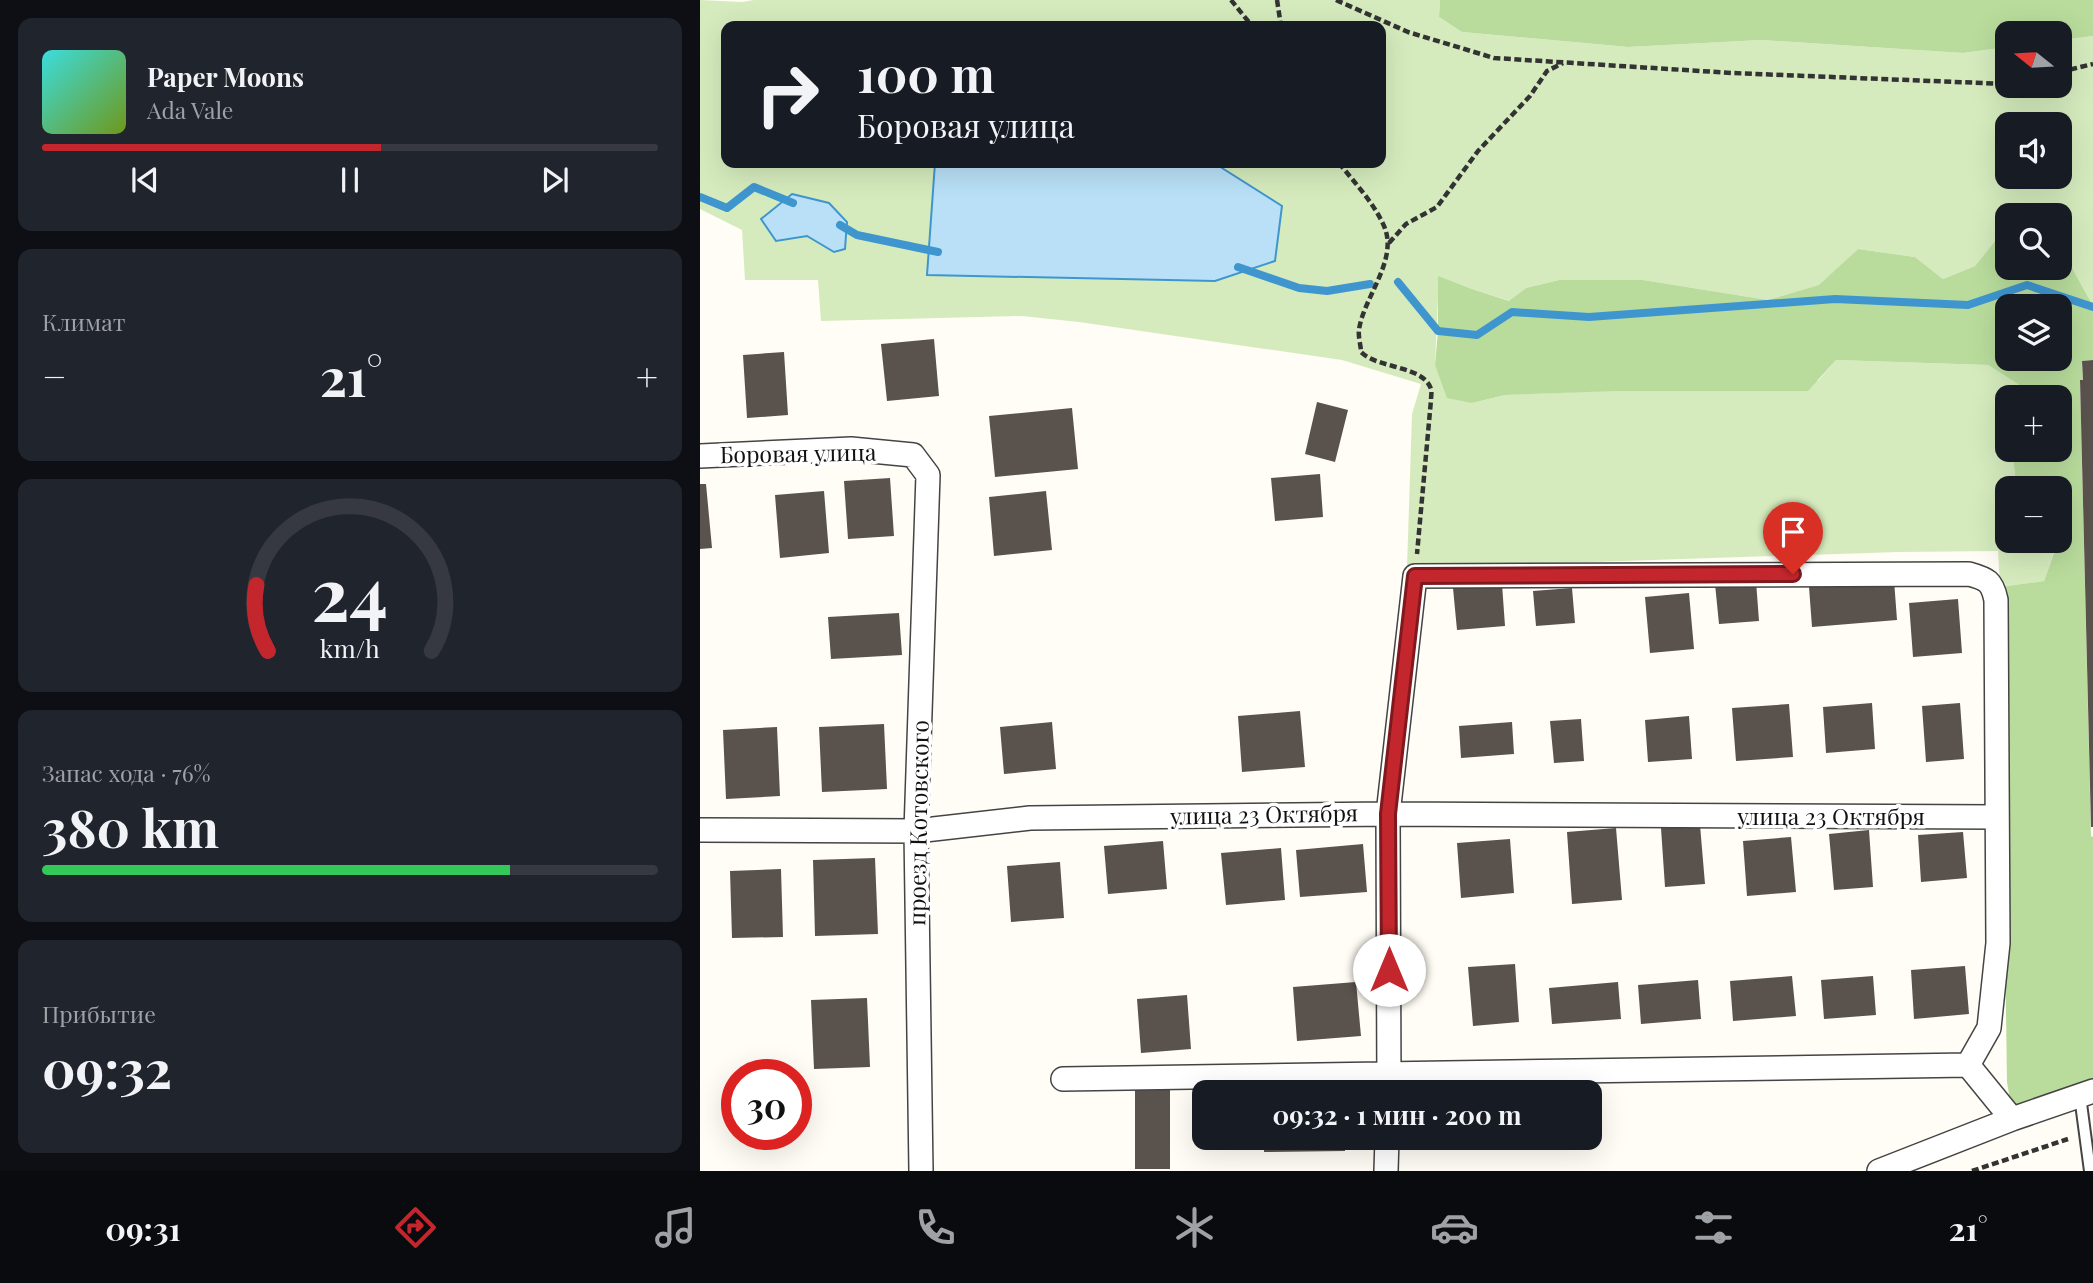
<!DOCTYPE html>
<html lang="ru">
<meta charset="utf-8">
<style>
:root{--surface:#171b24;--page:#20242c;--text:#f1f3f6;--muted:#9ea1a6;--line:#363941;--accent:#c4262e}
body{margin:0;font-family:"Playfair Display",serif;background:var(--page);color:var(--text);height:100vh;display:flex;flex-direction:column;font-size:26px;white-space:nowrap}
*{box-sizing:border-box;margin:0}
p{font-size:23px;color:var(--muted)}
.icon{flex:none;width:38px;height:38px;fill:none;stroke:currentColor;stroke-width:2;stroke-linecap:round;stroke-linejoin:round}
.map{position:relative;flex:1;overflow:hidden}
.details{display:flex;flex-direction:column;gap:18px;padding:18px;background:#0d0f14;width:700px}
.details>*{flex:none}
.guide{position:absolute;left:21px;top:21px;width:665px;height:147px;border-radius:14px;box-shadow:0 7px 28px #0002;background:#171b24;color:var(--text);overflow:hidden}
.needle{width:46px;rotate:288deg}
.buttons{position:absolute;left:1295px;top:21px;display:grid;gap:14px}
.buttons a{display:grid;place-items:center;width:77px;height:77px;border-radius:14px;background:var(--surface);box-shadow:0 7px 28px #0002;font-size:35px}
.speed{position:absolute;left:21px;top:1059px;display:flex;gap:14px;font-size:35px;font-weight:700;text-align:center}
.speed>*{display:grid;place-content:center;width:91px;height:91px;border-radius:50%;background:var(--surface);box-shadow:0 7px 28px #0002;line-height:1}
.speed .limit{border:10px solid #d22;background:#fff;color:#111}
.pin{position:absolute;display:grid;place-items:center;width:60px;height:60px;color:#fff;margin:-72px -30px;border-radius:50% 50% 50% 0;rotate:-45deg;box-shadow:0 0 7px #0007}
.pin .icon{rotate:45deg}
.me{position:absolute;width:77px;margin:-38px;rotate:0deg;stroke-linejoin:round;filter:drop-shadow(0 0 5px #0008)}
.turn{display:flex;align-items:center;gap:24px;height:147px;padding:0 21px;font-size:32px}
.turn .icon{width:91px;height:91px;stroke-width:2.5}
.turn b{display:block;font-size:49px;line-height:60px}
.big{font-size:52px;font-weight:700;line-height:1.1}
.details .card{flex:1;display:flex;flex-direction:column;justify-content:center;gap:10px;min-width:0;padding:0 24px;border-radius:14px;background:var(--page)}
.details .dial{align-items:center;gap:0}
.dial svg{height:182px;overflow:visible;fill:none;stroke:var(--line);stroke-width:7;stroke-linecap:round;text-anchor:middle}
.dial text{fill:var(--text);stroke:none}
.song{display:flex;align-items:center;gap:21px}
.cover{width:84px;height:84px;border-radius:10px;background:linear-gradient(135deg,hsl(180 70% 55%),hsl(80 70% 35%))}
.played{height:7px;border-radius:4px;background:linear-gradient(90deg,var(--accent) 55%,var(--line) 55%)}
.keys{display:flex;justify-content:space-around;direction:ltr}
.heat{display:flex;justify-content:space-between;align-items:center;font-size:38px;direction:ltr}
.charge{height:10px;border-radius:5px;background:linear-gradient(90deg,#34c759 76%,var(--line) 0)}
.trip{position:absolute;left:492px;top:1080px;width:410px;height:70px;border-radius:14px;background:var(--surface);box-shadow:0 7px 28px #0002;font-weight:700;line-height:70px;text-align:center}
.tab-bar{display:flex;height:112px;justify-content:space-around;align-items:center;background:#090b0e;color:var(--muted)}
.tab-bar .icon{width:49px;height:49px}
.tab-bar .active{color:var(--accent)}
.tab-bar b{font-size:32px;color:var(--text)}
main{display:flex;flex:1;min-height:0}
.map>svg:first-child{display:block}
</style>
<main>
<section class="details">
<div class="card">
<div class="song"><i class="cover"></i><div><b>Paper Moons</b><p>Ada Vale</p></div></div>
<div class="played"></div>
<div class="keys"><svg class="icon" aria-label="previous" viewBox="0 0 24 24"><path d="M18 5L8 12l10 7zM5 5v14"/></svg><svg class="icon" aria-label="pause" viewBox="0 0 24 24"><path d="M8 5v14M16 5v14"/></svg><svg class="icon" aria-label="next" viewBox="0 0 24 24"><path d="M6 5l10 7-10 7zM19 5v14"/></svg></div>
</div>
<div class="card"><p>Климат</p>
<div class="heat"><a>−</a><b class="big">21°</b><a>+</a></div>
</div>
<div class="card dial"><svg viewBox="0 0 100 80">
<path d="M14 69A42 42 0 1 1 86 69"/>
<path d="M14 69A42 42 0 0 1 9 40" stroke="#c4262e"/>
<text x="50" y="56" font-size="32" font-weight="700">24</text>
<text x="50" y="72" font-size="11">km/h</text>
</svg></div>
<div class="card"><p>Запас хода · 76%</p><b class="big">380 km</b><div class="charge"></div></div>
<div class="card"><p>Прибытие</p><b class="big">09:32</b></div>
</section>
<div class="map">
<svg width="1393" height="1171" viewBox="0 0 1393 1171">
<rect width="100%" height="100%" fill="#fffdf5"/>
<!-- green -->
<path fill="#d5ebbd" fill-rule="evenodd" d="M0 0 42 2 54 0H740L739 17 762 32 928 47 1061 40 1263 53 1307 47V86H1360V40L1393 36V306L1365 255 1360 250V215H1307V232L1299 236 1275 266 1243 279 1215 257 1158 249 1120 285 1068 300 943 280H859L826 288 810 301 772 289 739 277 735 365 772 403 805 395 1118 381 1136 360 1288 365 1338 397H1307V450H1312L1316 483 1324 488H1307V541H1354V552L1344 581 1300 587 1298 551 1198 552 707 568 712 414 721 384 642 360 379 322 322 316 121 321 118 280H45L42 230 0 209ZM26 26H681V163H26ZM1307 124H1360V177H1307Z"/>
<!-- forest -->
<path fill="#b9dc9c" fill-rule="evenodd" d="M740 0H1393V36L1360 40V33H1307V47L1263 53 1061 40 928 47 762 32 739 17Z
M1307 232V268H1360V250L1365 255 1393 306V360L1382 361 1383 380H1380L1391 836 1393 837V1091L1313 1119 1307 1082 1300 587 1344 581 1354 553V541H1360V488H1324L1316 483 1312 450H1360V397H1338L1288 365 1136 360 1108 391H916L805 395 772 403 747 398 735 365 738 331V276L772 289 809 301 826 288 859 280H943L1068 300 1119 285 1158 249 1215 257 1243 279 1275 266 1299 236ZM1307 306H1360V359H1307Z"/>
<!-- water -->
<path fill="#b9e0f7" stroke="#3f96cf" stroke-width="2" d="M235 163H514L582 206 575 261 515 281 227 275Z
M92 194 129 203 147 222 145 249 134 252 107 236 76 241 61 219Z"/>
<g fill="none" stroke-linecap="round" stroke-linejoin="round">
<!-- stream -->
<path stroke="#3f96cf" stroke-width="8" d="M0 197 27 208 54 187 93 203
M140 225 157 235 238 252
M538 267 599 288 627 291 670 284
M698 282 738 331 777 335 812 312 889 317 1135 299 1268 305 1327 285 1393 307"/>
</g>
<!-- building -->
<path fill="#5a524d" d="M234 339 239 396 187 401 181 344Z
M84 352 88 415 47 418 43 355Z
M1393 360V827H1391L1380 380H1383L1382 361Z
M617 402 648 410 635 462 605 454Z
M372 408 378 469 295 477 289 416Z
M620 474 623 517 575 521 571 478Z
M190 478 194 536 148 539 144 481Z
M0 484H6L12 548 0 549Z
M124 491 129 553 80 558 75 495Z
M346 491 352 550 294 556 289 497Z
M1194 580 1197 620 1112 627 1109 587Z
M1056 581 1059 621 1019 624 1015 584Z
M802 584 805 626 757 630 753 588Z
M872 588 875 623 836 626 833 591Z
M989 593 994 649 950 653 945 597Z
M1258 599 1262 653 1213 657 1209 603Z
M199 613 202 655 131 659 128 617Z
M1172 703 1175 749 1126 753 1123 707Z
M1260 703 1264 759 1226 762 1222 706Z
M1089 704 1093 757 1036 761 1032 708Z
M600 711 605 767 542 772 538 716Z
M989 716 992 759 948 762 945 720Z
M881 719 884 761 854 763 850 721Z
M352 722 356 769 304 774 300 727Z
M812 722 814 754 761 758 759 726Z
M184 724 187 789 122 792 119 727Z
M77 727 80 796 26 799 23 730Z
M1000 825 1005 884 965 887 961 828Z
M916 828 922 900 872 904 867 832Z
M1169 830 1173 887 1134 890 1129 834Z
M1263 832 1267 878 1221 882 1218 835Z
M1091 837 1096 892 1047 896 1043 841Z
M810 839 814 893 761 898 757 843Z
M463 841 467 889 408 894 404 846Z
M663 844 667 892 600 897 596 850Z
M581 848 585 900 526 905 521 853Z
M175 858 178 934 115 936 113 860Z
M360 862 364 918 311 922 307 866Z
M81 869 83 937 32 938 30 871Z
M815 964 819 1022 773 1026 768 967Z
M1265 966 1269 1014 1214 1019 1211 970Z
M1092 976 1096 1016 1033 1021 1030 981Z
M1173 976 1176 1015 1124 1019 1121 980Z
M998 980 1001 1019 941 1024 938 985Z
M656 982 661 1036 597 1041 593 987Z
M918 982 921 1019 852 1024 849 988Z
M487 995 491 1049 441 1053 437 999Z
M167 998 170 1067 114 1069 111 1000Z
M435 1089H470V1169H435Z
M564 1138H645V1151L564 1152Z"/>
<g fill="none" stroke-linecap="round" stroke-linejoin="round">
<!-- lane casing -->
<g stroke="#444" stroke-width="14">
<path id="lane" d="M1380 1096 1390 1171"/>
</g>
<!-- street casing -->
<g stroke="#444" stroke-width="26">
<path id="street" d="M0 456 151 449 213 455 228 475 216 831 221 1171
M0 830 216 831 330 818 688 814 1297 817
M363 1079 1268 1065
M689 1092 688 814 715 576 1269 574C1287 579 1292 581 1296 600L1298 943 1289 1028 1268 1065 1312 1119
M686 1171 687 1138
M1179 1171 1312 1119 1393 1091"/>
</g>
<!-- path -->
<path stroke="#333" stroke-width="4.5" stroke-dasharray="7 3.5" stroke-linecap="butt" d="M531 0 552 26
M577 0 581 26
M636 0 708 32 794 58 1032 73 1307 84
M1360 72 1393 64
M639 163C654 182 674 203 684 226 699 260 663 298 659 330 658 337 661 346 661 352 678 369 723 365 731 389 732 392 731 396 731 400L717 554
M689 243 706 224 737 207 778 151 830 96 847 71 863 63
M1272 1171 1368 1139"/>
<!-- lane -->
<use href="#lane" stroke="#fff" stroke-width="10"/>
<!-- street -->
<use href="#street" stroke="#fff" stroke-width="23"/>
</g>
<g fill="none" stroke-linecap="round" stroke-linejoin="round">
<!-- route casing -->
<g stroke="#7f191e" stroke-width="18">
<path id="route" d="M689 970 688 814 715 576 1093 574"/>
</g>
<!-- route -->
<use href="#route" stroke="#c4262e" stroke-width="12"/>
</g>
<g text-anchor="middle" stroke-width="7" stroke-linejoin="round" paint-order="stroke">
<!-- street labels -->
<g font-size="23" fill="#111" stroke="#fff">
<text transform="translate(98 454) rotate(-1)" y="8">Боровая улица</text>
<text transform="translate(564 815) rotate(-1)" y="8">улица 23 Октября</text>
<text x="1131" y="825">улица 23 Октября</text>
<text transform="translate(219 823) rotate(-89)" y="8">проезд Котовского</text>
</g>
</g>
</svg>
<div class="buttons">
<a><svg class="needle" viewBox="-14 -14 28 28"><path d="M0-13l5 13h-10z" fill="#e53935"/><path d="M0 13l5-13h-10z" fill="#9ea1a6"/></svg></a>
<a><svg class="icon" aria-label="sound" viewBox="0 0 24 24"><path d="M4 9h4l5-4v14l-5-4H4zM17 9q2 3 0 6"/></svg></a>
<a><svg class="icon" aria-label="search" viewBox="0 0 24 24"><circle cx="10" cy="10" r="6"/><path d="M15 15l6 6"/></svg></a>
<a><svg class="icon" aria-label="layers" viewBox="0 0 24 24"><path d="M12 4l9 5-9 5-9-5zM3 14l9 5 9-5"/></svg></a>
<a>+</a>
<a>−</a>
</div>
<div class="speed"><div class="limit">30</div></div>
<div class="pin" style="left:1093px;top:574px;background:#d93025"><svg class="icon" aria-label="arrive" viewBox="0 0 24 24"><path d="M6 21V4h12l-3 4 3 4H6"/></svg></div>
<svg class="me" style="left:689px;top:970px" viewBox="-20 -20 40 40"><circle r="19" fill="#fff"/><path d="M0-13L10 11 0 6-10 11z" fill="#c4262e"/></svg>
<div class="trip">09:32 · 1 мин · 200 m</div>
<div class="guide">
<div class="turn"><svg class="icon" aria-label="right" viewBox="0 0 24 24"><path d="M7 20v-9h11M14 6l5 5-5 5"/></svg><div><b>100 m</b>Боровая улица</div></div>
</div>
</div>
</main>
<nav class="tab-bar">
<b>09:31</b>
<svg class="icon active" aria-label="directions" viewBox="0 0 24 24"><path d="M12 3l9 9-9 9-9-9zM9 14v-3h6M13 9l2 2-2 2"/></svg>
<svg class="icon" aria-label="music" viewBox="0 0 24 24"><path d="M9 18V5l10-2v13"/><circle cx="6" cy="18" r="3"/><circle cx="16" cy="16" r="3"/></svg>
<svg class="icon" aria-label="phone" viewBox="0 0 24 24"><path d="M5 4h4l2 5-3 2q2 4 5 5l2-3 5 2v4C11 20 4 13 5 4z"/></svg>
<svg class="icon" aria-label="climate" viewBox="0 0 24 24"><path d="M12 3v18M4 7l16 10M4 17L20 7"/></svg>
<svg class="icon" aria-label="car" viewBox="0 0 24 24"><path d="M5 17H2v-5l4-1 3-4h7l3 4 3 1v5h-3M9 17h6M6 11h13"/><circle cx="7" cy="17" r="2"/><circle cx="17" cy="17" r="2"/></svg>
<svg class="icon" aria-label="filters" viewBox="0 0 24 24"><path d="M4 7h16M4 17h16"/><circle cx="9" cy="7" r="2"/><circle cx="15" cy="17" r="2"/></svg>
<b>21°</b>
</nav>
